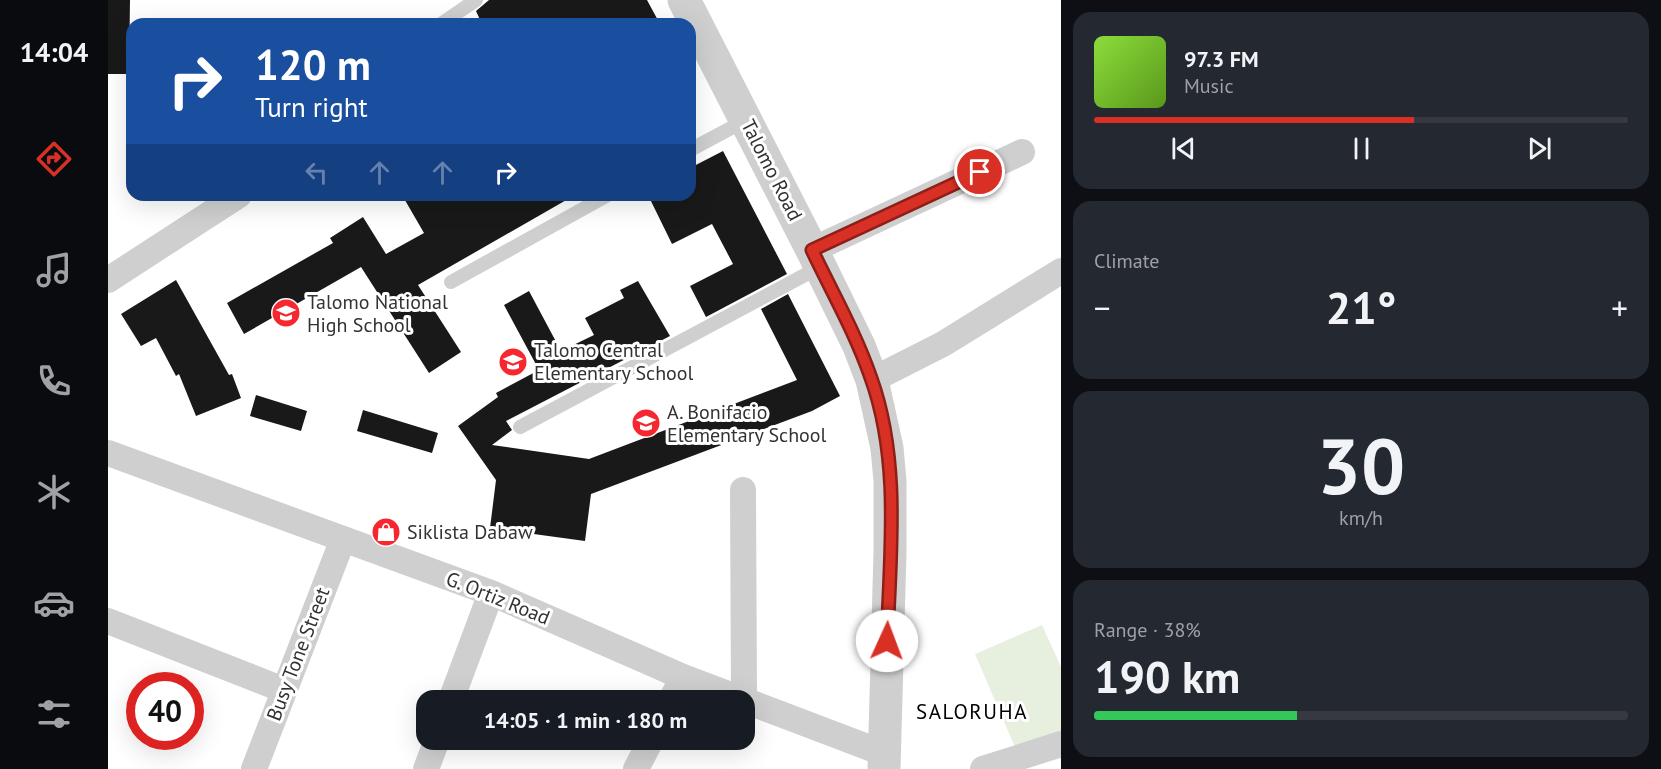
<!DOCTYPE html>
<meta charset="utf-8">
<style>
:root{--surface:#171b24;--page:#242831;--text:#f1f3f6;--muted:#9ea1a6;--line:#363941;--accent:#d93025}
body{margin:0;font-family:"PT Sans",sans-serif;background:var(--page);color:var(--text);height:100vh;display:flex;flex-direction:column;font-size:22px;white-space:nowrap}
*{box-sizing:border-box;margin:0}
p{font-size:20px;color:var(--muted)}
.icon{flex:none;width:33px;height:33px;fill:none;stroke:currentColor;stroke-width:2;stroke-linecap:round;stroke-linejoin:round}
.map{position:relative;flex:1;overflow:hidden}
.sheet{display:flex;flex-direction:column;gap:12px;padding:12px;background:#0d0f14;width:600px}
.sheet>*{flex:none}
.guide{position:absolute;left:18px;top:18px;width:570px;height:183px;border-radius:18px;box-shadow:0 6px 24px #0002;background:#1a4fa0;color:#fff;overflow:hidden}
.speed{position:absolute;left:18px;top:672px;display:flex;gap:12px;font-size:30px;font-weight:700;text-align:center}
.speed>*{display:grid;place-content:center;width:78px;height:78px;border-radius:50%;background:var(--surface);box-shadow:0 6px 24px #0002;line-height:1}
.speed .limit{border:9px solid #d22;background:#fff;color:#111}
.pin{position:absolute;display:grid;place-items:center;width:51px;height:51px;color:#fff;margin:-26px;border:3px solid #fff;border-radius:50%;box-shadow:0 2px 6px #0007}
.me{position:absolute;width:66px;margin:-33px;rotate:2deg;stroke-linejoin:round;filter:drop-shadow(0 0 4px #0008)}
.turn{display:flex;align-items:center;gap:21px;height:126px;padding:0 30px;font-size:27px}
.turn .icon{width:78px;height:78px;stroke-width:2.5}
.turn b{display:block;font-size:42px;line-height:51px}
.lanes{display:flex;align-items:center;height:57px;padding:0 30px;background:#0003;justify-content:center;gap:30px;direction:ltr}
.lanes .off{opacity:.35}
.big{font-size:45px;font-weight:600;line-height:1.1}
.sheet .card{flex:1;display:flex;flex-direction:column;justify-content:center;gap:9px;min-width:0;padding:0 21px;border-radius:18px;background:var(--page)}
.sheet .dial{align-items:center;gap:0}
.dial b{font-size:78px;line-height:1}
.song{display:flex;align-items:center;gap:18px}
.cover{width:72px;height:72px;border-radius:9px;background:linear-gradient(135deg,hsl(90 70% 55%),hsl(90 70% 35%))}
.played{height:6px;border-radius:3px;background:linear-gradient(90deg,var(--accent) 60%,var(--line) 60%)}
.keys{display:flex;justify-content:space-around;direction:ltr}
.heat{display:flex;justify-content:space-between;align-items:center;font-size:33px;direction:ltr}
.charge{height:9px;border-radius:4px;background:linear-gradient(90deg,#34c759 38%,var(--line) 0)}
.trip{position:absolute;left:308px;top:690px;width:339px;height:60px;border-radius:18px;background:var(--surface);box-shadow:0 6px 24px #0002;font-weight:600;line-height:60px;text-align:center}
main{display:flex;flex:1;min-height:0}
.dock{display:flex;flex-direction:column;width:108px;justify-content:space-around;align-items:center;background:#090b0e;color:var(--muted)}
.dock .icon{width:42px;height:42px}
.dock .on{color:var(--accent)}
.dock b{font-size:27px;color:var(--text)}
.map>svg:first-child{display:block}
</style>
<main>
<nav class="dock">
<b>14:04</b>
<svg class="icon on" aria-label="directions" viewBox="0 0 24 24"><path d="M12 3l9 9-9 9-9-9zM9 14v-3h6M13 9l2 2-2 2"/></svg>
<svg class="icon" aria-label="music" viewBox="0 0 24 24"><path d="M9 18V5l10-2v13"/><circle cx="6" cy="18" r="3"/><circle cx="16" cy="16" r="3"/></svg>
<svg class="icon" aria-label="phone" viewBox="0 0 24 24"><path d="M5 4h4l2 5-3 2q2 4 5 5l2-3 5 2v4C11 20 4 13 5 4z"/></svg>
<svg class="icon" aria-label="climate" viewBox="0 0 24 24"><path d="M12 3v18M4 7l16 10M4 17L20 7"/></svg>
<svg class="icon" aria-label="car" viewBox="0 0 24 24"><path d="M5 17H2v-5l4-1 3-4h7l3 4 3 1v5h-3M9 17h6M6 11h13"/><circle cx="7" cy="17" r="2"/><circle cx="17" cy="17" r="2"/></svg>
<svg class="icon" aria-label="filters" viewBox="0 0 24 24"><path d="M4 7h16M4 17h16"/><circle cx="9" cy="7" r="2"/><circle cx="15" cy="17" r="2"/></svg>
</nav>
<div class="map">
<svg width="953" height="769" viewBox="0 0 953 769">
<rect width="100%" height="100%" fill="#fff"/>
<!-- green -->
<path fill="#e7efdf" d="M934 625 953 667V733L909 752 867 654Z"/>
<!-- building -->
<path fill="#191919" d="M0 0H22L21 74H0Z
M381 0H539L552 24H374L368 11Z
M615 151 679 274 598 317 582 286 625 264 604 224 564 244 540 195H582V168Z
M294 195H467L310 285 353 352 321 373 253 267 136 334 119 303 225 243 222 238 255 217 278 254 316 233Z
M68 280 121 375 124 374 133 398 88 416 71 374 68 376 48 338 33 346 13 314Z
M530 281 562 336 398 421 404 430 384 445 481 459 689 380 653 309 680 294 732 396 704 411 483 494 477 541 382 528 388 480 350 426 390 397 388 393 431 370 396 305 421 291 453 351 486 335 477 318 516 298 512 290Z
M148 395 199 411 193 431 142 416Z
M255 410 330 433 324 453 249 431Z"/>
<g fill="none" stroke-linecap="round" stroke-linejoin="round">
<!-- service -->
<path stroke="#cfcfcf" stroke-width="14" d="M333 24 368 0
M582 150 638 120
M343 282 500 195
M412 427 712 267"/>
<!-- minor -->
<path stroke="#cfcfcf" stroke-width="26" d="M704 250 914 152
M0 280 131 195
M764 380 835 344 953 271
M0 453 383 593 575 677 775 753
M635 490 636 698
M0 621 176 690
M343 700 383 593
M563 700 575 677
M146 769 235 539
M318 769 329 740
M528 769 543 740
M875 769 953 744"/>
<!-- tertiary -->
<path stroke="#cfcfcf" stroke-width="33" d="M576 0 704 250 751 346 764 380 779 448 782 481V552L776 769"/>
</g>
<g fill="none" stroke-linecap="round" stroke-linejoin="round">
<!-- route casing -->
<g stroke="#8d1f18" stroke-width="15">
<path id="route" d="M779 641C782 555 793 461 763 378 748 334 724 292 704 250L872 172"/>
</g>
<!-- route -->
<use href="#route" stroke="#d93025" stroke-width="10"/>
</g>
<!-- icons -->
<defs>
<g id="school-disc" transform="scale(1.5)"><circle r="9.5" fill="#f6272f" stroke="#fff"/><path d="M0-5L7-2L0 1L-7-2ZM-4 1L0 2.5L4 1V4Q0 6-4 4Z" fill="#fff"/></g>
<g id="shop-disc" transform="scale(1.5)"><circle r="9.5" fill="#f6272f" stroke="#fff"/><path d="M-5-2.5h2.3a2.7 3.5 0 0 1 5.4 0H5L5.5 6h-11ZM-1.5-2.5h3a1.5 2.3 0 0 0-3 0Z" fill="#fff"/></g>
</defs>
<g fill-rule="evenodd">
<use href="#school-disc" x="178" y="313"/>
<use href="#school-disc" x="405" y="362"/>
<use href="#school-disc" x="538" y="423"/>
<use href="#shop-disc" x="278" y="532"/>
</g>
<g text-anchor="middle" stroke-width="6" stroke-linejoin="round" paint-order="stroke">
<!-- street labels -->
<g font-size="20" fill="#323232" stroke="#fff">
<text transform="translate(664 170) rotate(63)" y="7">Talomo Road</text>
<text transform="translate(390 598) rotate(22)" y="7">G. Ortiz Road</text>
<text transform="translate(190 654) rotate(-69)" y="7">Busy Tone Street</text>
</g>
<!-- poi labels -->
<g font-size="20" fill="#323232" stroke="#fff" text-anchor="start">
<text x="199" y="309">Talomo National<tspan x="199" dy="23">High School</tspan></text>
<text x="426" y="357">Talomo Central<tspan x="426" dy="23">Elementary School</tspan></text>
<text x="559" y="419">A. Bonifacio<tspan x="559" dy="23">Elementary School</tspan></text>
<text x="299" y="539">Siklista Dabaw</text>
</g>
<!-- neighbourhood labels -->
<g font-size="21" letter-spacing="1.5" fill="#000" stroke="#fff">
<text x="864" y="719">SALORUHA</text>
</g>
</g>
</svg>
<div class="speed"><div class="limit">40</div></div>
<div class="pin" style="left:872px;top:172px;background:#d93025"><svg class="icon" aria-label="arrive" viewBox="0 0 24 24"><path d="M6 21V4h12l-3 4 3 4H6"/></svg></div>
<svg class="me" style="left:779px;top:641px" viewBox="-20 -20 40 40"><circle r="19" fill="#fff"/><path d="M0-13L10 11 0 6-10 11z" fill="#d93025"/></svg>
<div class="trip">14:05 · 1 min · 180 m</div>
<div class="guide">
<div class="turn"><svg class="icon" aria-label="right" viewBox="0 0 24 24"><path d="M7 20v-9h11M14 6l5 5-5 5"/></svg><div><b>120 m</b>Turn right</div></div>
<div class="lanes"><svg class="icon off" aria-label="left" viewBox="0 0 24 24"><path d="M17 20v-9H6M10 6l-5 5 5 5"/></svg><svg class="icon off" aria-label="ahead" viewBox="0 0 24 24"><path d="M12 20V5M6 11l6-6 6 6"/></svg><svg class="icon off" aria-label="ahead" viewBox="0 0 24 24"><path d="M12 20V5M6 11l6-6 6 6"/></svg><svg class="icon" aria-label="right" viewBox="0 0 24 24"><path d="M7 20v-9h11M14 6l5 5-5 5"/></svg></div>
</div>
</div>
<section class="sheet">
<div class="card">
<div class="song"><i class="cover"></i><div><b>97.3 FM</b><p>Music</p></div></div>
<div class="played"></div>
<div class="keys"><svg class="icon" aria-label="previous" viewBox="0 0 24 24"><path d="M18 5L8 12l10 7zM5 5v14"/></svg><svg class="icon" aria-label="pause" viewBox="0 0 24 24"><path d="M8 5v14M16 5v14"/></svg><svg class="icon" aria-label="next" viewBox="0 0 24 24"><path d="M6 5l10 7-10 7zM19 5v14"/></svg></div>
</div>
<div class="card"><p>Climate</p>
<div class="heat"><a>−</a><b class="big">21°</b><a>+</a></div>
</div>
<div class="card dial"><b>30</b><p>km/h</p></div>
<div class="card"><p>Range · 38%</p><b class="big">190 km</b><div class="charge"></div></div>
</section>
</main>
